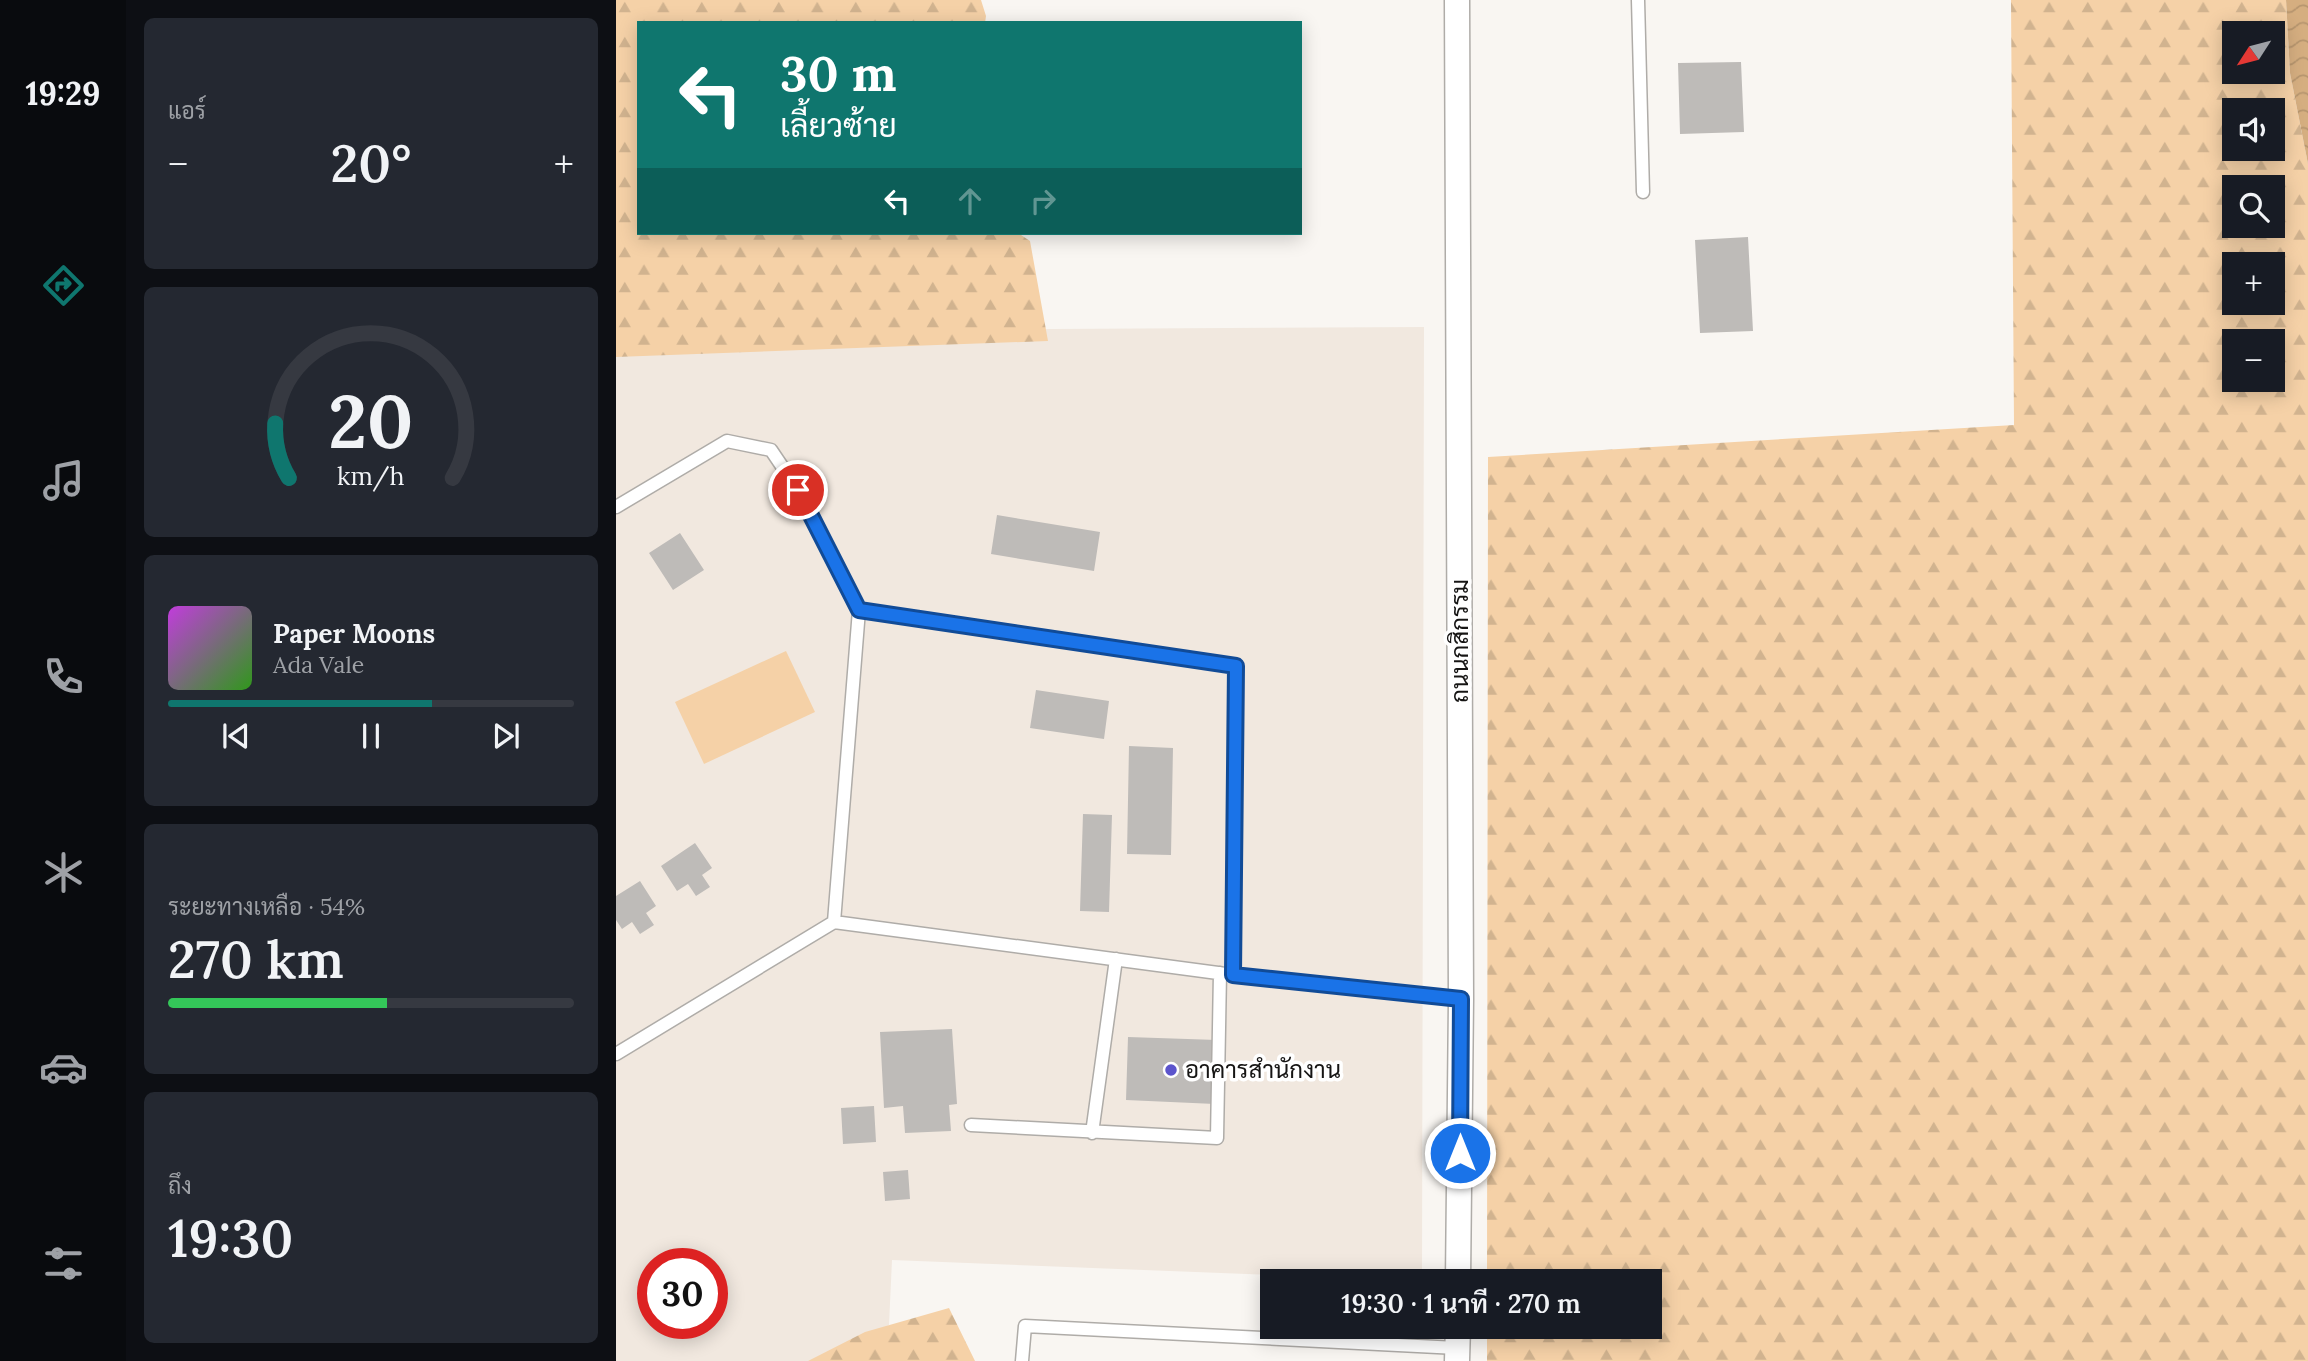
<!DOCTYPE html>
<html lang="th">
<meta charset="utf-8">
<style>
:root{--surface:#171b24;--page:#242831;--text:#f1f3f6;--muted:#9ea1a6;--line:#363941;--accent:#0f766e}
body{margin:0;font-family:Lora,Sarabun,serif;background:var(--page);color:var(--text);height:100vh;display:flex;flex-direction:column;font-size:26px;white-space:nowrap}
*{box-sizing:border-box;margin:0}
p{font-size:23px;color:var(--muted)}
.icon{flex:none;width:38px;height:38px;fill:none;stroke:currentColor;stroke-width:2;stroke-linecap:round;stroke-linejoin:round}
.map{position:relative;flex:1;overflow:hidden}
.side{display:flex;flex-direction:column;gap:18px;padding:18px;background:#0d0f14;width:490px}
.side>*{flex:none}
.top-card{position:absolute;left:21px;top:21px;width:665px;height:214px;border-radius:0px;box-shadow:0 4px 18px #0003;background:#0f766e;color:#fff;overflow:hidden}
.needle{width:46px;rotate:234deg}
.tools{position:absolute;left:1606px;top:21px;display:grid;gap:14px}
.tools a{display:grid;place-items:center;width:63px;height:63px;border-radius:0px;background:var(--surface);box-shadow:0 4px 18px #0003;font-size:35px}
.speed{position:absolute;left:21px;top:1248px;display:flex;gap:14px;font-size:35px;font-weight:700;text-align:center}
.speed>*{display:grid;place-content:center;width:91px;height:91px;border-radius:50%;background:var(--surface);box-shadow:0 4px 18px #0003;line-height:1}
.speed .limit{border:10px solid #d22;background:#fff;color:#111}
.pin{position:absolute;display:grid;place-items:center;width:60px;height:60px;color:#fff;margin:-30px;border:4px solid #fff;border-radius:50%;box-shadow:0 2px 7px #0007}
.me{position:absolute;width:77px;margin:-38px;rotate:0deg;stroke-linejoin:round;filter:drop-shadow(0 0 5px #0008)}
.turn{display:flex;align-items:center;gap:24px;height:147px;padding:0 28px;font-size:32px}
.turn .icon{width:91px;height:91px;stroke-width:2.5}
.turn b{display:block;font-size:49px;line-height:60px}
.lanes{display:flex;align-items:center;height:66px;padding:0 28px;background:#0003;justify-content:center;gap:35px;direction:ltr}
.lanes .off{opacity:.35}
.big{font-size:52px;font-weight:600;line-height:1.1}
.side .widget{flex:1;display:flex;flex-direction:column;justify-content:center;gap:10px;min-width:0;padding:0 24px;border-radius:10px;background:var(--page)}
.side .dial{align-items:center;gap:0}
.dial svg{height:182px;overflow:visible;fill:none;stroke:var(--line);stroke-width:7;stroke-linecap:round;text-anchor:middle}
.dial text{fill:var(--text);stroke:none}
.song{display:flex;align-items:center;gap:21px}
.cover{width:84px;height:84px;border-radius:10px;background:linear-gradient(135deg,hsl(290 70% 55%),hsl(110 70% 35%))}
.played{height:7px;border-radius:4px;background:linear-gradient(90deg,var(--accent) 65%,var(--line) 65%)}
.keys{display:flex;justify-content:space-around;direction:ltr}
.heat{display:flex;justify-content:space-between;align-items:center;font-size:38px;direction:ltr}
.charge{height:10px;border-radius:5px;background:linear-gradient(90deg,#34c759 54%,var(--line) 0)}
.trip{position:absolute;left:644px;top:1269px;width:402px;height:70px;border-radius:0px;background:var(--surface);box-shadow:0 4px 18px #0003;font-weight:600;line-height:70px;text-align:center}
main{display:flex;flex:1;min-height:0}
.tabs{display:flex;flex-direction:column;width:126px;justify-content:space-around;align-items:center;background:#090b0e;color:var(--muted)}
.tabs .icon{width:49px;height:49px}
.tabs .current{color:var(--accent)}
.tabs b{font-size:32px;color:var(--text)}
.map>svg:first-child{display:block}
</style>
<main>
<nav class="tabs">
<b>19:29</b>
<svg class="icon current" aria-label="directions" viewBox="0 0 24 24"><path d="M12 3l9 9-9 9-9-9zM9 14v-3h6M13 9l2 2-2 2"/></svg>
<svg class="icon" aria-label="music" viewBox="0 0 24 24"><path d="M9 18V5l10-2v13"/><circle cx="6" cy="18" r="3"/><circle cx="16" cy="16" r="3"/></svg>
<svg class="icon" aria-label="phone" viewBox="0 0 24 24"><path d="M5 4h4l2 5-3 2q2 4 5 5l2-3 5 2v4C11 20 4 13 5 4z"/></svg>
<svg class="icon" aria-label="climate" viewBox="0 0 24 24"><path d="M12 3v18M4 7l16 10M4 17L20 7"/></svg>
<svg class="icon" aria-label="car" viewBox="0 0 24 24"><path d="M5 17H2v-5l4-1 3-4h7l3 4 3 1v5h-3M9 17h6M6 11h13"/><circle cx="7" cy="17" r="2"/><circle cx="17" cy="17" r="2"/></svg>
<svg class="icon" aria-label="filters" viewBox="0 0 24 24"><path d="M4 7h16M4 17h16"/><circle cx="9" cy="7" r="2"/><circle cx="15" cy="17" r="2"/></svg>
</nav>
<section class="side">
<div class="widget"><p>แอร์</p>
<div class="heat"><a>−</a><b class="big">20°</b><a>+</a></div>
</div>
<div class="widget dial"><svg viewBox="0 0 100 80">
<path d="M14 69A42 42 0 1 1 86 69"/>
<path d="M14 69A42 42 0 0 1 8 45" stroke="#0f766e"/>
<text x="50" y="56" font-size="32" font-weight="700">20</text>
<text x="50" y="72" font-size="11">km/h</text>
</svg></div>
<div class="widget">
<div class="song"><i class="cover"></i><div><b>Paper Moons</b><p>Ada Vale</p></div></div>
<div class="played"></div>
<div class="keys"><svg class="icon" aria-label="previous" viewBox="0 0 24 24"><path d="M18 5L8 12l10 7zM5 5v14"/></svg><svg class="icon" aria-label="pause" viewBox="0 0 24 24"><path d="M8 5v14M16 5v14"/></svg><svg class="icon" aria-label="next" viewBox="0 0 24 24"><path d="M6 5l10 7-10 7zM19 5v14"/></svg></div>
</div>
<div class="widget"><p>ระยะทางเหลือ · 54%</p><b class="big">270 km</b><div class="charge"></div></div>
<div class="widget"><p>ถึง</p><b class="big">19:30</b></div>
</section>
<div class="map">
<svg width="1692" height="1361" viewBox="0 0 1692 1361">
<defs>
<pattern id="forest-firs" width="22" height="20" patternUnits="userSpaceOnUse" patternTransform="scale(1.75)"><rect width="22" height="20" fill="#f5d1a7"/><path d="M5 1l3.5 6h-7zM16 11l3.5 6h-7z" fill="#d1b38f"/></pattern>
<pattern id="water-waves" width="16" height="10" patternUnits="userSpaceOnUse" patternTransform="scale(1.75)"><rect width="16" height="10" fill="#d5ae80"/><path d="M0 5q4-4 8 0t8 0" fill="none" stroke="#b6956e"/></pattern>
</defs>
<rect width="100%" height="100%" fill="#f9f6f2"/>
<!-- built -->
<path fill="#f1e8df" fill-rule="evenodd" d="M808 327 806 1281 276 1260 273 1325 215 1361H0V339L435 329ZM37 1264H96V1323H37Z"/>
<!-- grass -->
<path fill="#f5d1a7" d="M170 651 199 712 88 764 59 702Z"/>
<!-- forest -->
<path fill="url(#forest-firs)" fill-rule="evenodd" d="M0 0H365L370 16 369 23H23V233H402L414 241 432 341 0 357Z
M1395 0H1670L1674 73 1692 164V1361H871V1327L1034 1326V1281H871L872 457 1398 425ZM1619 33H1657V72H1619ZM1619 110H1657V149H1619ZM1619 187H1657V226H1619ZM1619 264H1657V303H1619ZM1619 341H1657V380H1619Z
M333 1308 359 1361H192L249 1332Z"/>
<!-- water -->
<path fill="url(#water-waves)" d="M1670 0H1692V164L1674 73Z"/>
<!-- building -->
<path fill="#bebbb8" d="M1125 62 1128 132 1064 134 1062 63Z
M1132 237 1137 331 1084 333 1079 240Z
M381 515 484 532 478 571 375 554Z
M64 533 88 570 57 590 33 553Z
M420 690 493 701 488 739 414 728Z
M513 746 557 748 555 855 511 854Z
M467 814 496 815 493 912 464 911Z
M79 843 96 868 86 875 94 887 80 896 72 884 61 891 45 866Z
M24 881 40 906 30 913 38 925 24 934 16 922 6 929 0 920V896Z
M336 1029 341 1104 333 1105 335 1131 289 1133 287 1106 268 1108 264 1032Z
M512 1037 601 1040 599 1104 510 1100Z
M258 1106 260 1142 227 1144 225 1108Z
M292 1170 294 1199 269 1201 267 1172Z"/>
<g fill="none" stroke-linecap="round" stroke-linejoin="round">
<!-- service casing -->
<g stroke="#afaca8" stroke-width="15">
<path id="service" d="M1022 0 1027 192
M0 507 111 441 155 450 182 490 243 610 218 922
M243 610 620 666 617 975
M0 1054 218 922 617 975 845 999
M355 1125 601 1138 604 973
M476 1133 500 959
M406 1361 409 1326 841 1348"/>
</g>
<!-- minor casing -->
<g stroke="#afaca8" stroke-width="27">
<path id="minor" d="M841 0 845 999 842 1281
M841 1361 842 1326"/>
</g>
<!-- service -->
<use href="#service" stroke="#fff" stroke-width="12"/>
<!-- minor -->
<use href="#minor" stroke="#fff" stroke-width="24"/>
</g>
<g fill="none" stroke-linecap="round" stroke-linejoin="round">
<!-- route casing -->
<g stroke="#114b97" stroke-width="18">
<path id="route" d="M182 490 243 610 620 666 617 975 845 999 844 1153"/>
</g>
<!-- route -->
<use href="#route" stroke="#1a73e8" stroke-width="12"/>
</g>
<!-- markers -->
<circle fill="#5c54cc" stroke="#fff" stroke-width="2.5" cx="555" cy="1070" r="7"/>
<g text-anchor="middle" stroke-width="7" stroke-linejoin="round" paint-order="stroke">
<!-- street labels -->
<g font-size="24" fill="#161514" stroke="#fff">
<text transform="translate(844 641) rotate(-90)" y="8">ถนนกสิกรรม</text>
</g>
<!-- poi labels -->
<g font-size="24" fill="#161514" stroke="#fff" text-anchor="start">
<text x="569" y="1078">อาคารสำนักงาน</text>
</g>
</g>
</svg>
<div class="tools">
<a><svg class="needle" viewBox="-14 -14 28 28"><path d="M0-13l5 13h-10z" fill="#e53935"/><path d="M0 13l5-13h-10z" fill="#9ea1a6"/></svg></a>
<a><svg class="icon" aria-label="sound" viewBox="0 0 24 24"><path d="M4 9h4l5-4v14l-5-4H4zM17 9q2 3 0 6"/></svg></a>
<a><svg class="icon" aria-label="search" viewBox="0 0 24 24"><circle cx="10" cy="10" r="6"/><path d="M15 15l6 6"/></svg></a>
<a>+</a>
<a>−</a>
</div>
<div class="speed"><div class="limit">30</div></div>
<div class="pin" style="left:182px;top:490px;background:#d93025"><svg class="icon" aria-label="arrive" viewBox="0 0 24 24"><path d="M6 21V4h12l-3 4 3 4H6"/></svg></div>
<svg class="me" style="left:844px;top:1153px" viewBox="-20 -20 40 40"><circle r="17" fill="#1a73e8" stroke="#fff" stroke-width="3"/><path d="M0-11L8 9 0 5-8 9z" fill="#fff"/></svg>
<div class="trip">19:30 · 1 นาที · 270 m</div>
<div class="top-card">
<div class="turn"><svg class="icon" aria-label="left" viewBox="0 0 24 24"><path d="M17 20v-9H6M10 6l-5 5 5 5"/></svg><div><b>30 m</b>เลี้ยวซ้าย</div></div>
<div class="lanes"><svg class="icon" aria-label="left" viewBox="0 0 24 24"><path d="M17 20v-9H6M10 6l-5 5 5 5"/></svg><svg class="icon off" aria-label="ahead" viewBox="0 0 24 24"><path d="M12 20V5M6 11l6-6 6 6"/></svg><svg class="icon off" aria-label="right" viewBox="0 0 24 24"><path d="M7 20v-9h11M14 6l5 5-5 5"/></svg></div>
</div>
</div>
</main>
